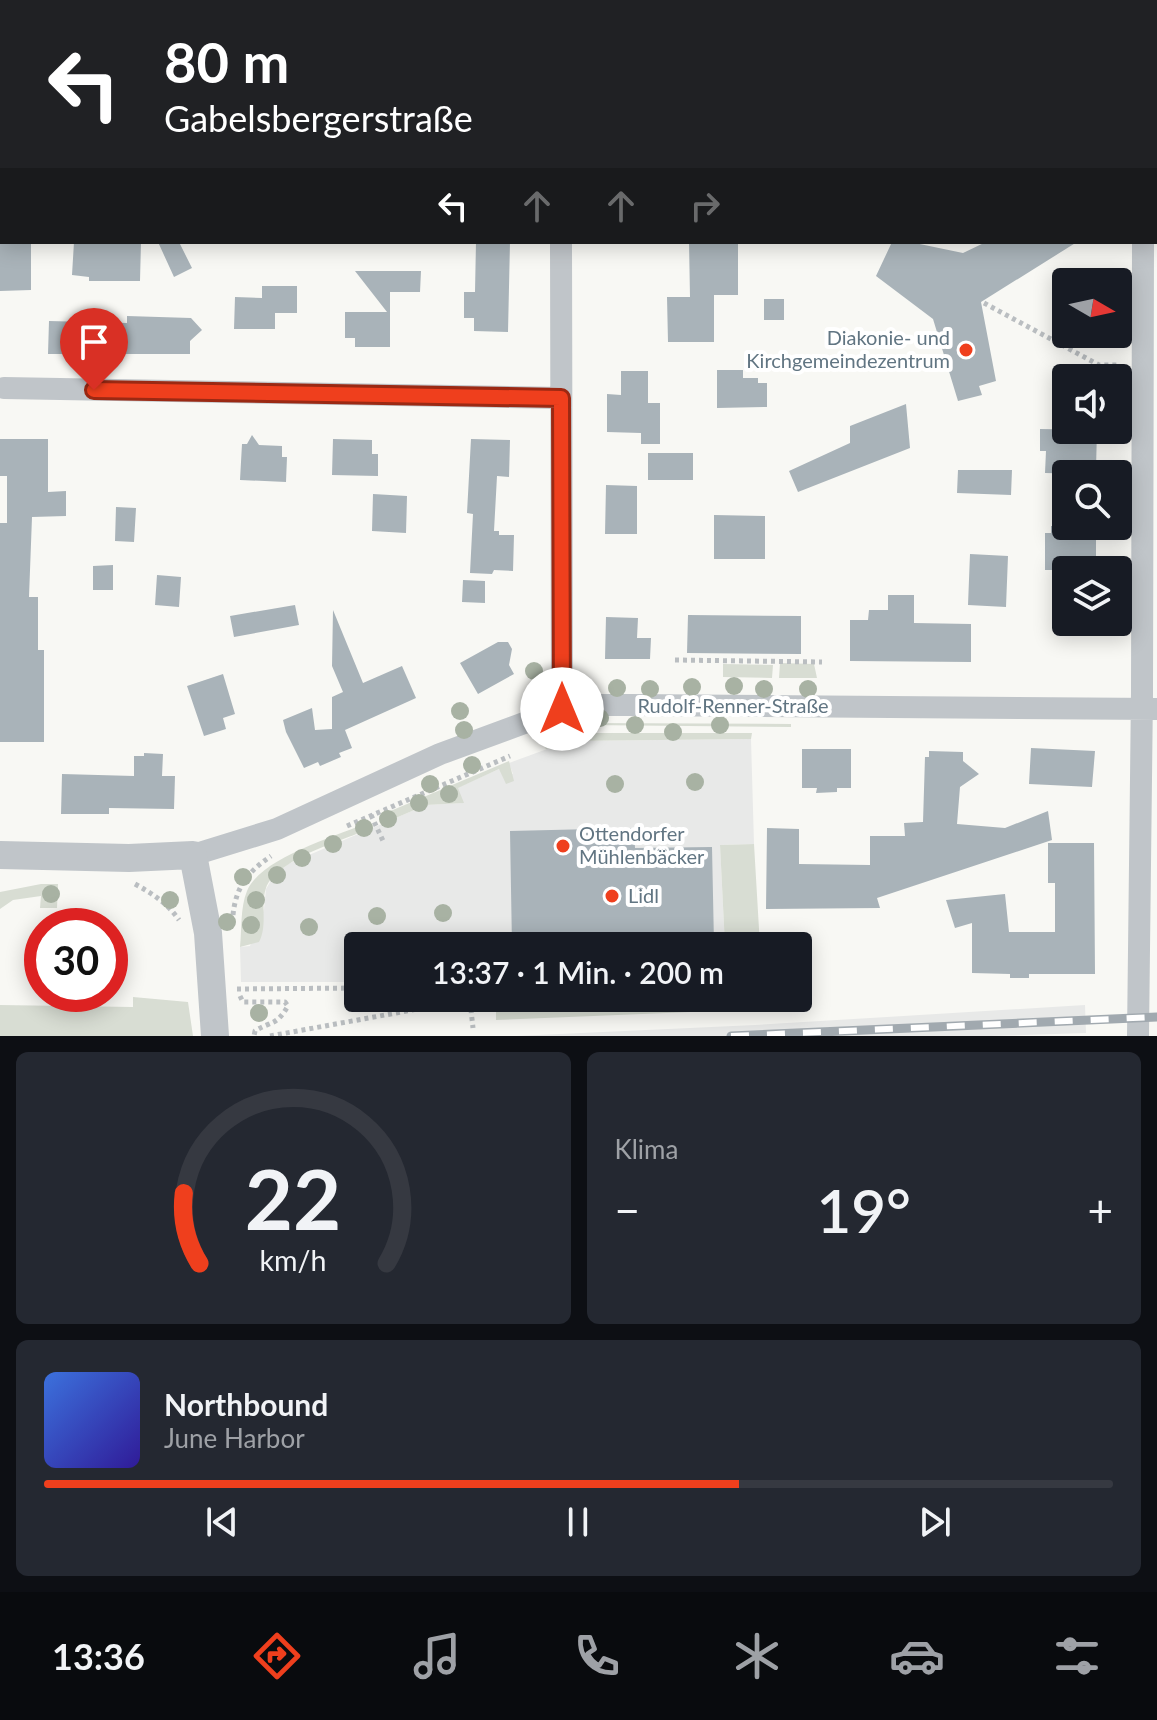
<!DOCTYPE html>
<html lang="de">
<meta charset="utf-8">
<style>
:root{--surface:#171b24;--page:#242831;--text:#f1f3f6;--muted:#9ea1a6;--line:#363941;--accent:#ef3f1d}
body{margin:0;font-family:Lato,sans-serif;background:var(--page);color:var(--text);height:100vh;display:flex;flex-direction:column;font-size:30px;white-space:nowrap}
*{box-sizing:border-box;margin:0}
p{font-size:26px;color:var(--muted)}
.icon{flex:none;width:44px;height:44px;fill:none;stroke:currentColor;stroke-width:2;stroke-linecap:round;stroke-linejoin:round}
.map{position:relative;height:1036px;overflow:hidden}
.details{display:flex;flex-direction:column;gap:16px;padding:16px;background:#0d0f14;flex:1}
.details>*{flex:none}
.banner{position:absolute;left:0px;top:0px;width:1158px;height:244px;box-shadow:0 4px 20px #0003;background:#202124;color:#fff;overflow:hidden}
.needle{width:52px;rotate:99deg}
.tools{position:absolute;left:1052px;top:268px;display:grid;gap:16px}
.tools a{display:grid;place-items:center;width:80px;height:80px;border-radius:8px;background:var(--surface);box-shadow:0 4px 20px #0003;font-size:40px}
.speed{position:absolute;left:24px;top:908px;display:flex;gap:16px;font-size:40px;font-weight:700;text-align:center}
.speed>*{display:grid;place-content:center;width:104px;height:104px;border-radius:50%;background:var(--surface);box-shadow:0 4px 20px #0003;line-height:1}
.speed .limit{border:12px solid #d22;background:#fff;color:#111}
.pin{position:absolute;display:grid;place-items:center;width:68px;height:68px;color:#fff;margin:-82px -34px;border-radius:50% 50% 50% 0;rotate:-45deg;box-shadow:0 0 8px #0007}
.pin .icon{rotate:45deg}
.me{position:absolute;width:88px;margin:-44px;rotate:0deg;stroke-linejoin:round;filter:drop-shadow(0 0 6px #0008)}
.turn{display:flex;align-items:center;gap:28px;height:168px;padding:0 32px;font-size:36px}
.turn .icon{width:104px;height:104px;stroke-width:2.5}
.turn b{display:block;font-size:56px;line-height:68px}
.lanes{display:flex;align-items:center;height:76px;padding:0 32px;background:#0003;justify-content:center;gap:40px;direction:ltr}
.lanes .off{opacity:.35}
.big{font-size:60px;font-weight:600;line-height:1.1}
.details .tile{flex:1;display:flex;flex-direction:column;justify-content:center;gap:12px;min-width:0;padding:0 28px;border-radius:12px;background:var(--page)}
.details .dial{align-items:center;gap:0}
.dial svg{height:208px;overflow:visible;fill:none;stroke:var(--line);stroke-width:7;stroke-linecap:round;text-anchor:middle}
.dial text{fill:var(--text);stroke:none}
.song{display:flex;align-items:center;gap:24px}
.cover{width:96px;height:96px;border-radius:12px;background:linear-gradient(135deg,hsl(220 70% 55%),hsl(250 70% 35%))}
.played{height:8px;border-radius:4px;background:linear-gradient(90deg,var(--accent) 65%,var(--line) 65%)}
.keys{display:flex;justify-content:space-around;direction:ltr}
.heat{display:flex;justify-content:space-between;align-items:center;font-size:44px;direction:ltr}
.details .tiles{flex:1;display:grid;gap:16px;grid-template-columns:1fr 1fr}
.tile:last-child{grid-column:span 2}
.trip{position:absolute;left:344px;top:932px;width:468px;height:80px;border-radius:8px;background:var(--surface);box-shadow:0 4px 20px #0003;font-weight:600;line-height:80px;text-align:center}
.tab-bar{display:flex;height:128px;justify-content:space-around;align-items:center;background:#090b0e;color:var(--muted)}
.tab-bar .icon{width:56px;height:56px}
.tab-bar .on{color:var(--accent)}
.tab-bar b{font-size:36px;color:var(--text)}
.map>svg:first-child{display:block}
</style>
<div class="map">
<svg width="1157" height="1036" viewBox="0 0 1157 1036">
<rect width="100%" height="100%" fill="#f8f8f4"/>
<!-- built -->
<path fill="#e8e9e8" d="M156 0H321V2H156Z
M751 739 754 844 720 845 725 946H358V982H241L240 947 250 946 264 909 266 889 273 877 288 864 426 805 463 803 457 788 499 769 513 774 509 763 569 741Z
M1085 1005 1086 1033 990 1036H516L755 1025Z"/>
<!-- green -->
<path fill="#d8ddd3" d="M780 663 814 664 817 678H779Z
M723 664 773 665 772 678 723 677Z
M585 723 791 724V727L585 725 548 735 547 733Z
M594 733H752L751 739 569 741 546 749 544 746 567 737Z
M509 761 514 781 506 784 499 769 458 788 464 803 426 805 384 823 381 815Z
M369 822 372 828C344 840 278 858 266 888 260 905 268 925 259 942L240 947C242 929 240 908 247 891 260 858 337 836 369 822Z
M754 844 760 946H725L720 845Z
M41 884H58L57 908H40L41 896 13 900 0 909V892Z
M133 997 188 1002 193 1036H0V1005L133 1007Z
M496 998H764V1009L496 1020Z"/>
<!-- building -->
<path fill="#a9b3b9" d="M0 242H31V290L0 291Z
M74 242H141L140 281H89V277L72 275Z
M158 242H179L192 268 174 277Z
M476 242H510L508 332 474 331V318H464V292H475Z
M689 242H738V295H714V342H668L667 297H690Z
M892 242H910L963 253 986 242H1077L981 302 996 381 979 386 982 395 958 401 933 319 876 276Z
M355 271H421L420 292H390V347H355V338H345V312H387Z
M262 286H297V313H275V329H234L235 297 262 298Z
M764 299H784V320H764Z
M127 316 191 318 202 330 190 341V354H48L49 321 127 323Z
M717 370H743V378H758V383H767V407L717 408Z
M621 371H648V403H660V444H641V433L607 432V394L621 395Z
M906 404 910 448 798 492 789 471 850 443V426Z
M1040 429 1097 430 1096 469H1083V474L1045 473 1046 451H1040Z
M252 435 259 445 282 446V457H287L286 482 240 480 242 444H247Z
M0 439H48V492L66 491V516L32 517 29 597H38V650H44V742H0V523H7V476H0Z
M333 439 372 440V454H378V476L332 475Z
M471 439 510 440 509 477 497 476 494 531H499V535H514L513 571 494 570 492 574 470 573 473 514 467 513Z
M648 453H693V480H648Z
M958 470H1012L1011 495 957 493Z
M606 485 637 486V534H605Z
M373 494 407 496 406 533 372 531Z
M116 507 136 508 134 542 115 541Z
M714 515 765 516V559H714Z
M1051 526H1096V570H1045V533H1051Z
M970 554 1008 556 1006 607 968 605Z
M113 565V590H93V566Z
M157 575 181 577 179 607 155 605Z
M463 580 485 581V603L462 602Z
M888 595H914V623L971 624V662L850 661V620H868L869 610H888Z
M295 605 299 625 234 637 230 616Z
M333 610 363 683 402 666 416 698 345 730 352 748 339 753 341 757 320 766 318 762 304 768 286 732 283 720 312 708 315 730 332 729V697L343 692 332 666Z
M688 615 801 616V654L687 653Z
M606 617 638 618 637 638H651L650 659H605Z
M498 642H508L512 649 509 665 514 674 478 694 460 663Z
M223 674 235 714 223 718 226 729 204 736 187 686Z
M1031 748 1095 751 1092 787 1029 784Z
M802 749H851V788H837V792L816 793 817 788H802Z
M929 751 963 752V761L979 774 960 787 957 824 1005 828 1048 811 1052 840 877 898 880 908 766 909 767 828 799 829V864L870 865V836H905L904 823 923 822 925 757H929Z
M144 753 163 754 162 776H175L174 809 109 808V814H61L62 774 134 776V756H144Z
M634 828 635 848 712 847 714 944 512 946 510 831Z
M1048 843H1094L1095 974H1029V978H1010V974L972 973V923L955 928 946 900 1005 894 1009 932H1055V883H1048Z"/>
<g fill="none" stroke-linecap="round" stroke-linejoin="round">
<!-- path -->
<path stroke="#babec1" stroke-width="5" stroke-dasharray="4 4" stroke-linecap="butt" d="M984 303 1099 365H1120
M675 660 822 662
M371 815 384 843
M347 826 510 756
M135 884C153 894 167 903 179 920
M233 915C236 886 248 872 271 856
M237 989 358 988
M240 996 243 1002H285L288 1006C276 1026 273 1020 255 1031L254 1036
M470 1001 473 1028
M270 1036 478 998"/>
<!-- minor -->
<path stroke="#c0c5c9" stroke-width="22" d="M561 2V0
M1145 2V0
M1156 217H1157
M561 242 562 709
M4 388 561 398
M193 855 277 829 440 754 562 709 597 705H632L1157 709
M1138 1036 1142 693 1143 242"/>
<!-- tertiary -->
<path stroke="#c0c5c9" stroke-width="28" d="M0 855 129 858 193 855 208 933 215 1036"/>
<!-- rail casing -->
<g stroke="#a1a9af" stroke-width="9">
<path id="rail" d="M731 1036 1157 1017"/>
</g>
<!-- rail -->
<use href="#rail" stroke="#fff" stroke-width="6" stroke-dasharray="18" stroke-linecap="butt"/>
</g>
<!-- trees -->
<g fill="#a8b2a3">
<circle cx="534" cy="671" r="9"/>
<circle cx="734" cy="686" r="9"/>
<circle cx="692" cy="687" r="9"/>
<circle cx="617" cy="688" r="9"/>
<circle cx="650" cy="689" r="9"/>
<circle cx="764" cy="689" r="9"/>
<circle cx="808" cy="689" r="9"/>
<circle cx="460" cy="711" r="9"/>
<circle cx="600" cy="718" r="9"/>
<circle cx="635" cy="725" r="9"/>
<circle cx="720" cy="725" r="9"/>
<circle cx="464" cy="730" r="9"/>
<circle cx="673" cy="732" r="9"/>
<circle cx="472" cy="765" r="9"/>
<circle cx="695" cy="782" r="9"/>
<circle cx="430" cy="784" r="9"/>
<circle cx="615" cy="784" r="9"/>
<circle cx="449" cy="794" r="9"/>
<circle cx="419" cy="803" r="9"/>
<circle cx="388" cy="819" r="9"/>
<circle cx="364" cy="828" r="9"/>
<circle cx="333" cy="844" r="9"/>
<circle cx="302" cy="858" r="9"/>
<circle cx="277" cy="875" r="9"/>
<circle cx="243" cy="877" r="9"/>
<circle cx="51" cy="894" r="9"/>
<circle cx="170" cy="900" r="9"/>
<circle cx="256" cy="900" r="9"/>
<circle cx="443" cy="913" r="9"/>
<circle cx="377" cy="916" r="9"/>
<circle cx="227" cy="922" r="9"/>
<circle cx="251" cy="925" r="9"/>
<circle cx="309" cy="927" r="9"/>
<circle cx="259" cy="1013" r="9"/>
</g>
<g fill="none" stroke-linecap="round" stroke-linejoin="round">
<!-- route casing -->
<g stroke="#9b2913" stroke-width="20">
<path id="route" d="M94 390 561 398 562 709"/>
</g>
<!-- route -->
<use href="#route" stroke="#ef3f1d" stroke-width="14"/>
</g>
<!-- markers -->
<g fill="#ef3f1d" stroke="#fff" stroke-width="3">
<circle cx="966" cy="350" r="8"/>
<circle cx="563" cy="846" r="8"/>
<circle cx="612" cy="896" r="8"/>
</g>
<g text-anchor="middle" stroke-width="8" stroke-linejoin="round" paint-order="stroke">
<!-- poi labels -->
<g font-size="20" fill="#617582" stroke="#fff" text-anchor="start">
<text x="950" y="345" text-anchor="end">Diakonie- und<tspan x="950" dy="23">Kirchgemeindezentrum</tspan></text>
<text x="579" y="841">Ottendorfer<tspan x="579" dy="23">Mühlenbäcker</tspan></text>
<text x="628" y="903">Lidl</text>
</g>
<!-- street labels -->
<g font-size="20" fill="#617582" stroke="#fff">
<text x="733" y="713">Rudolf-Renner-Straße</text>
</g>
</g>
</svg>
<div class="tools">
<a><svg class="needle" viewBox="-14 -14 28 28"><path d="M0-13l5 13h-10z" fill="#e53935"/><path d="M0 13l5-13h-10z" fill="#9ea1a6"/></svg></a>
<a><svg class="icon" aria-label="sound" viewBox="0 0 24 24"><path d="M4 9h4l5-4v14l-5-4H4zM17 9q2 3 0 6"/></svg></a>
<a><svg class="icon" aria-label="search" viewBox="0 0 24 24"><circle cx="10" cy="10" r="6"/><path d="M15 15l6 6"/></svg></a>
<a><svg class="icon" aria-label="layers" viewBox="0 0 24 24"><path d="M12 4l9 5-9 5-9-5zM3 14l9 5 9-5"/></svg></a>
</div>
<div class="speed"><div class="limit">30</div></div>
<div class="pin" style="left:94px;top:390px;background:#d93025"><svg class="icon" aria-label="arrive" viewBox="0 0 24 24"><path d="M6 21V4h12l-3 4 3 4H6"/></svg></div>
<svg class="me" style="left:562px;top:709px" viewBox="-20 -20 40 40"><circle r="19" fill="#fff"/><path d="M0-13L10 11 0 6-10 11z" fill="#ef3f1d"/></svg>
<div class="trip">13:37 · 1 Min. · 200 m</div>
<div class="banner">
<div class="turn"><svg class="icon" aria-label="left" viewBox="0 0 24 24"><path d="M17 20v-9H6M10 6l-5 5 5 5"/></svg><div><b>80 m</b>Gabelsbergerstraße</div></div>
<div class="lanes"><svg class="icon" aria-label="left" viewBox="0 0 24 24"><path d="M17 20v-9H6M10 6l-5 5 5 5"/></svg><svg class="icon off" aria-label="ahead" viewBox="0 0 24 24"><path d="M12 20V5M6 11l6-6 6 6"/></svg><svg class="icon off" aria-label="ahead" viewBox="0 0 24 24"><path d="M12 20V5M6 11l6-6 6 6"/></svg><svg class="icon off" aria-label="right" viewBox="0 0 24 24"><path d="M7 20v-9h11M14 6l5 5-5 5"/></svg></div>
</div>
</div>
<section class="details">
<div class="tiles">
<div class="tile dial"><svg viewBox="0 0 100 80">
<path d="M14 69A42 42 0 1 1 86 69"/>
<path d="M14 69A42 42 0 0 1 8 42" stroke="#ef3f1d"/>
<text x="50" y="56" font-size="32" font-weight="700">22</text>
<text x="50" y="72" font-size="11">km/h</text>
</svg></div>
<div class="tile"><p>Klima</p>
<div class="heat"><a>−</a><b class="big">19°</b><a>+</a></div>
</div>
<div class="tile">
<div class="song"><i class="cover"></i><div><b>Northbound</b><p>June Harbor</p></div></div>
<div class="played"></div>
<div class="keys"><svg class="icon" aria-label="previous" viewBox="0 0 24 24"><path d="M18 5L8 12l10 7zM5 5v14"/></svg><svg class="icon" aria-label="pause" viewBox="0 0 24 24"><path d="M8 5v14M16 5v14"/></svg><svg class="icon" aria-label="next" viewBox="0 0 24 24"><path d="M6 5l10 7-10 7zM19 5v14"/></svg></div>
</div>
</div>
</section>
<nav class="tab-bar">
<b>13:36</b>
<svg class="icon on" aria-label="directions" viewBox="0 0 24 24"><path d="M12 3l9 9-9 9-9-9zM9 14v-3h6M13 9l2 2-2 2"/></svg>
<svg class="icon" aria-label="music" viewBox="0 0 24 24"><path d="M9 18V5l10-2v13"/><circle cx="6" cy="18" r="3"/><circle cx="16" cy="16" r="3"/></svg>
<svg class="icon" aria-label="phone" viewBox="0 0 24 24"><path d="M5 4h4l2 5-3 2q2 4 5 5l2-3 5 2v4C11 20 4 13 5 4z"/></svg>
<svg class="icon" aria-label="climate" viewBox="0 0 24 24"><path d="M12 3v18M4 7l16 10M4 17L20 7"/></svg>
<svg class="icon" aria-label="car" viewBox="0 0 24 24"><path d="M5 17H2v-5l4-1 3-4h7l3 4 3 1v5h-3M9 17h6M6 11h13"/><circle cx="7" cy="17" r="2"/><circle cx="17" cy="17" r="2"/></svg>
<svg class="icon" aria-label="filters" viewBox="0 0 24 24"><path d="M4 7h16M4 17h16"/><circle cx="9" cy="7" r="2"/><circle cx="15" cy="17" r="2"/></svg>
</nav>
